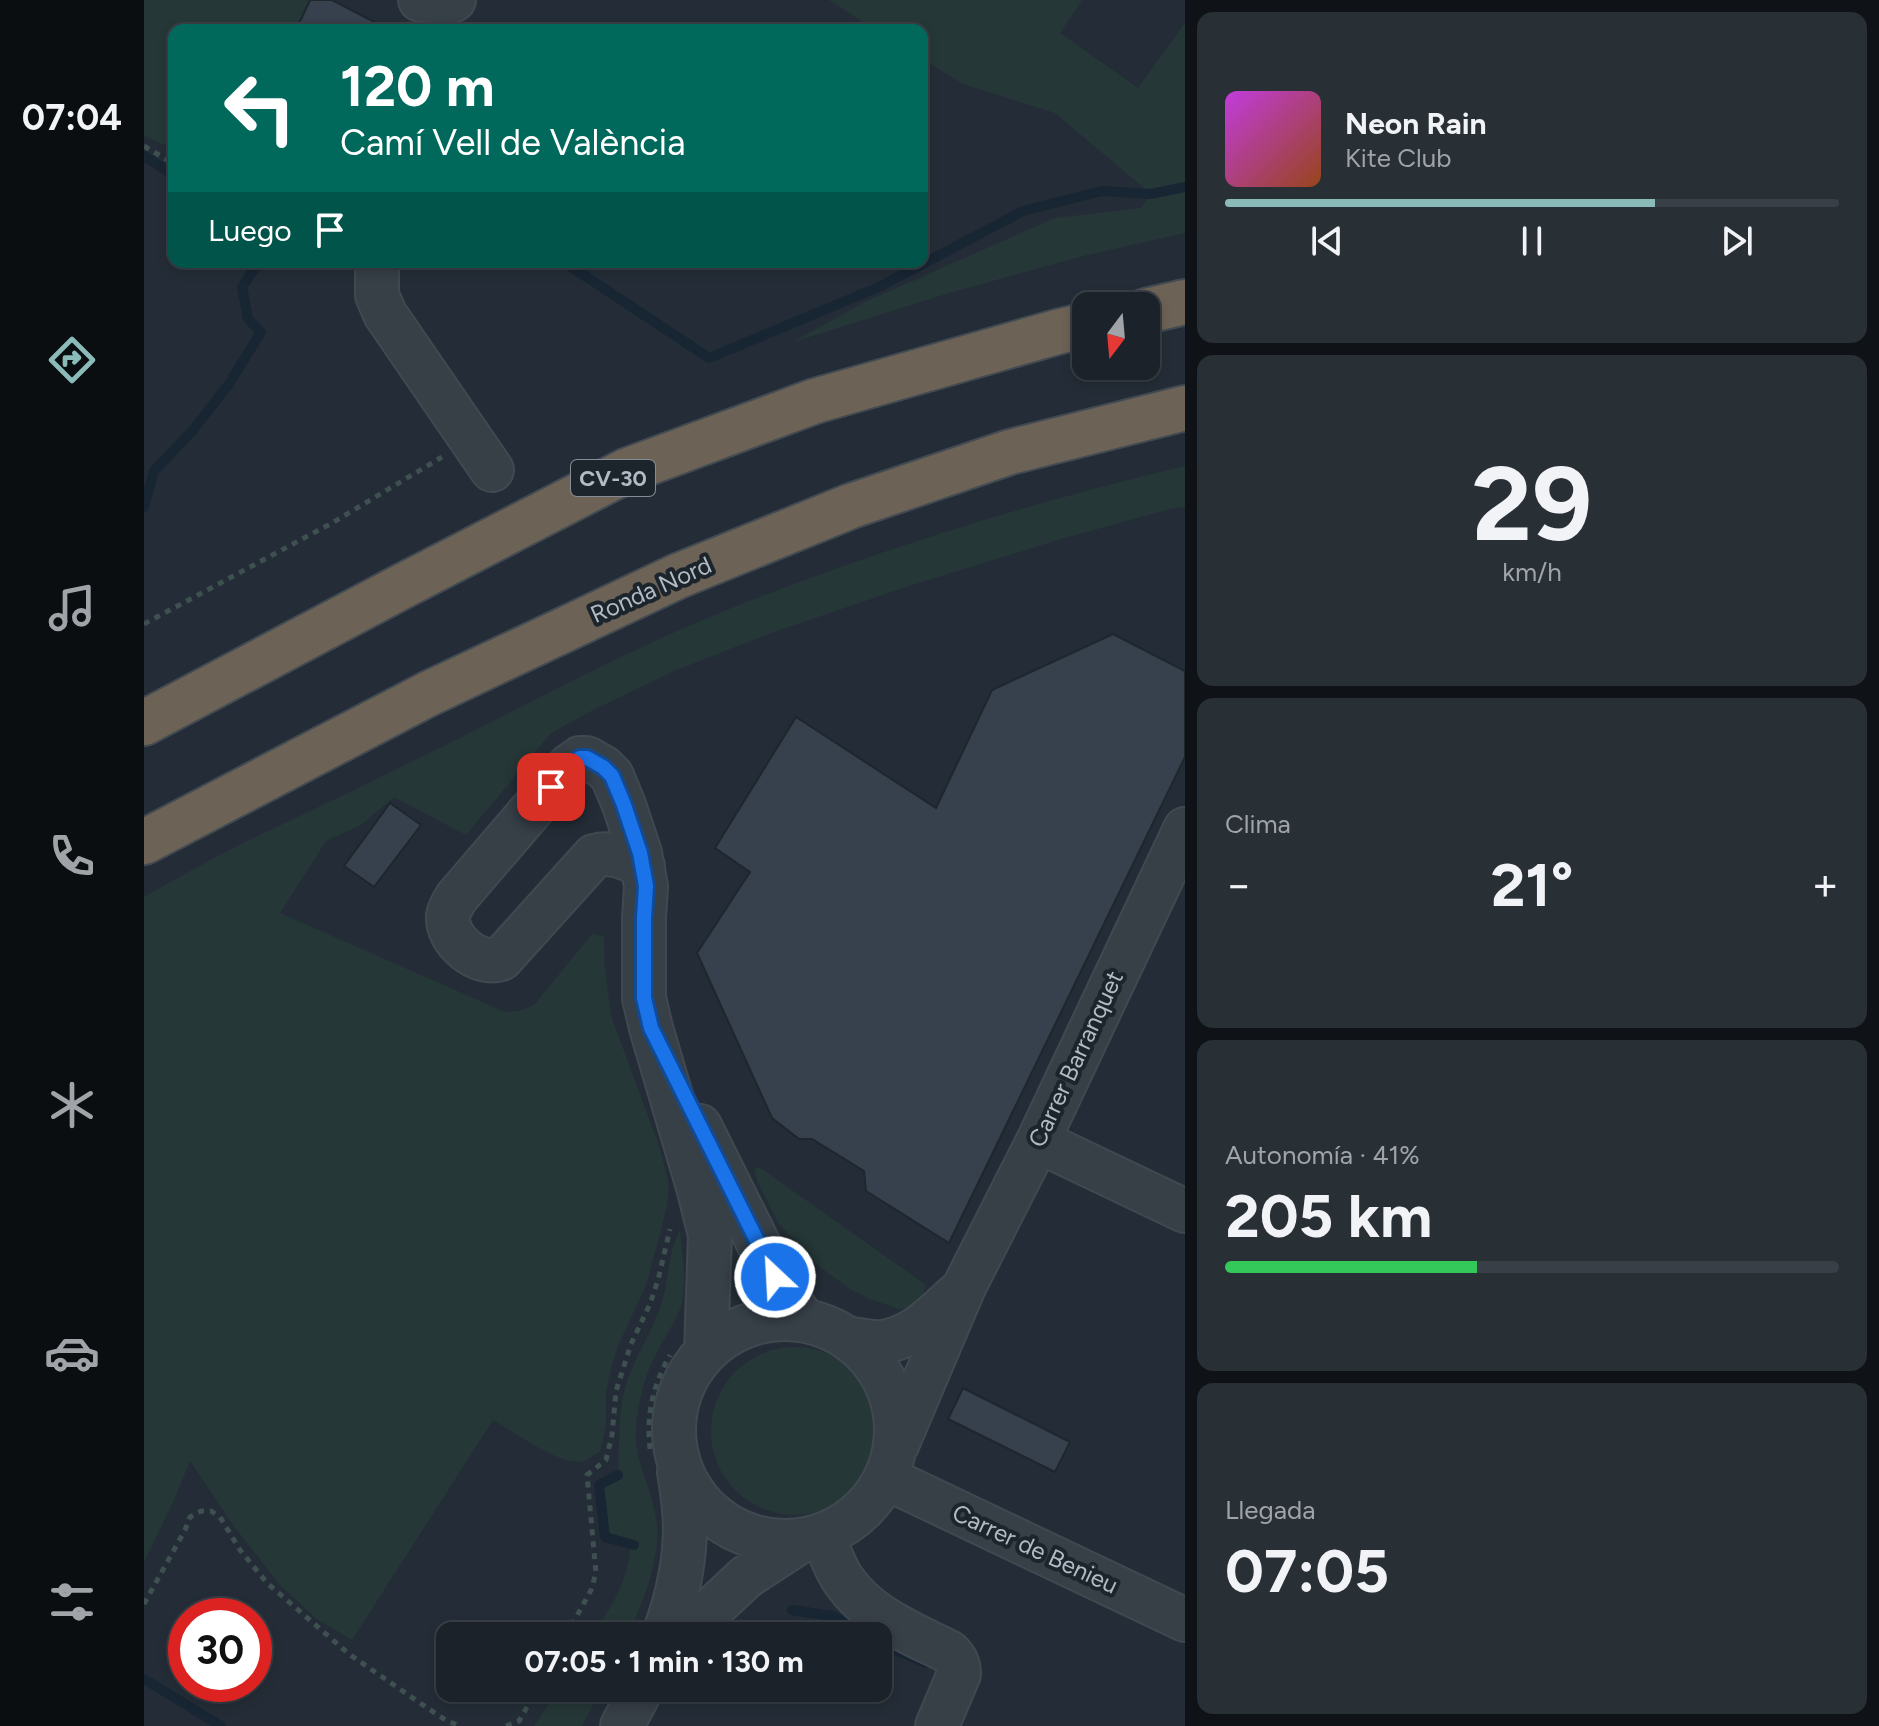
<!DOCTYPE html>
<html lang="es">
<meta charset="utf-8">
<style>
:root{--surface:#1b2229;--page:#282f35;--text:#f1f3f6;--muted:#a0a4a8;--line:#393f46;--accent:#8bbbb9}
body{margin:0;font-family:Figtree,sans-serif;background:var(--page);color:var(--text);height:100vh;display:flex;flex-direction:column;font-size:30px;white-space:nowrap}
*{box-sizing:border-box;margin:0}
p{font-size:26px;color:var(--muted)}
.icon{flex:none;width:44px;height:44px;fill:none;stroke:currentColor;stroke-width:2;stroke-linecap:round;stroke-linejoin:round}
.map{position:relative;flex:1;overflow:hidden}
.drawer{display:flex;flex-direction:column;gap:12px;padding:12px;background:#0f1317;width:694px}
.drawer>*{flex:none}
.top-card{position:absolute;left:24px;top:24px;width:760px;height:244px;border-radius:16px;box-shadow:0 4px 12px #0003,0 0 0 2px var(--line);background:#00695c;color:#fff;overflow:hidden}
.needle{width:52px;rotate:196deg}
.tools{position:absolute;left:928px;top:292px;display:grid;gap:16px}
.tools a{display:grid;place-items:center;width:88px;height:88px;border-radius:16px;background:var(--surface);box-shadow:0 4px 12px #0003,0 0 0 2px var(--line);font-size:40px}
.speed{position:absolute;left:24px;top:1598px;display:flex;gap:16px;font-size:40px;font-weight:700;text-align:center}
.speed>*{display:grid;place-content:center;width:104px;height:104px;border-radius:50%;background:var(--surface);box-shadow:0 4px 12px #0003,0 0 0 2px var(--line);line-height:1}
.speed .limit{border:12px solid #d22;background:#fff;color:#111}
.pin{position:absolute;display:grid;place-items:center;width:68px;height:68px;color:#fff;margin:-34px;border-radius:16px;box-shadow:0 4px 12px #0006}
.me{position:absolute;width:88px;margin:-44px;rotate:335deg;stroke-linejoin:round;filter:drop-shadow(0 0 6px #0008)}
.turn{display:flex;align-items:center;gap:28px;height:168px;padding:0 40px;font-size:36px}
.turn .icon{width:104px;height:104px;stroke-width:2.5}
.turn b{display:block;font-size:56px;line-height:68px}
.then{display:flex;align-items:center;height:76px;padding:0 40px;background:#0003;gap:16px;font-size:30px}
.big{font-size:60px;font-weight:700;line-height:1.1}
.drawer .card{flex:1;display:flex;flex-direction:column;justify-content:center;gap:12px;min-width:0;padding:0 28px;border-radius:16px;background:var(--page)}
.drawer .dial{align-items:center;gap:0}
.dial b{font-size:104px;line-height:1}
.song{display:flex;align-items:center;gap:24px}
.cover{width:96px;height:96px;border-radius:12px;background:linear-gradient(135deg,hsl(290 70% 55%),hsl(20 70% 35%))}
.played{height:8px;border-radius:4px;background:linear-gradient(90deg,var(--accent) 70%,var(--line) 70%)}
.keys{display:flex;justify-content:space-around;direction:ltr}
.heat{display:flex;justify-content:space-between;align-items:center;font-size:44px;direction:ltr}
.charge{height:12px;border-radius:6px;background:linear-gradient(90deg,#34c759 41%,var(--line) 0)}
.trip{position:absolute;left:292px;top:1622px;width:456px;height:80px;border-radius:16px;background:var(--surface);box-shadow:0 4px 12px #0003,0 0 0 2px var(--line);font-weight:700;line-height:80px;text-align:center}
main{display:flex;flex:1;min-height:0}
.tab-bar{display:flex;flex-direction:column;width:144px;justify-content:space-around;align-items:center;background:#0b0e10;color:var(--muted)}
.tab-bar .icon{width:56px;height:56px}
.tab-bar .current{color:var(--accent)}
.tab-bar b{font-size:36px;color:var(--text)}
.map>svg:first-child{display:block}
</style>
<main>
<nav class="tab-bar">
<b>07:04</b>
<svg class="icon current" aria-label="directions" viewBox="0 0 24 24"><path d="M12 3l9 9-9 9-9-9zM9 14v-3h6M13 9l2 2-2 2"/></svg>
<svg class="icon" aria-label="music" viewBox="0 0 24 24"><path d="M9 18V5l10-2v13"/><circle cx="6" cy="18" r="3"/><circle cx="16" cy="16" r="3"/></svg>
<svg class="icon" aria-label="phone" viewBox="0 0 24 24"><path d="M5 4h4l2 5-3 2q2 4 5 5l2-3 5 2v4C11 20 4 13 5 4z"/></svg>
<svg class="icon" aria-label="climate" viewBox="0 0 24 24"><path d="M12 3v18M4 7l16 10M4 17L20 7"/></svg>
<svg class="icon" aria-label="car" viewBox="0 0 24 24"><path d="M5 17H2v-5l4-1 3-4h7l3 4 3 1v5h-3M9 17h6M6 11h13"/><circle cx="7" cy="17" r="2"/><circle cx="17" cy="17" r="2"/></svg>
<svg class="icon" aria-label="filters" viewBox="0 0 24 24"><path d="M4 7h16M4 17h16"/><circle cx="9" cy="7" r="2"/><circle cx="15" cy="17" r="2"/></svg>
</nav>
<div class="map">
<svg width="1041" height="1726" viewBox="0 0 1041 1726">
<rect width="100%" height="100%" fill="#242d37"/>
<!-- green -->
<path fill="#263738" d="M0 0H166L151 30H30V149L0 136Z
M685 0H938L916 33 994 88 1041 23V233L939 256 802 294 649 342 721 302 911 218 997 208 1007 194 911 113 819 84 778 59V30H732Z
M1041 466V507L1026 509 917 539 762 587 627 633 530 671 451 709 407 733 322 835 250 797 217 825 182 841 136 913 361 1012 376 1011 390 1005 449 933 460 937 461 970 467 1016 516 1148 525 1185 523 1206 503 1283 474 1346 467 1368 462 1394V1424L456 1451C451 1454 445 1460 440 1461 416 1467 370 1431 349 1420L208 1640 173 1619 137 1586 89 1525 46 1461 30 1500 0 1562V897C34 878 67 859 101 842 159 814 218 787 275 758 376 709 476 653 580 611 730 551 884 503 1041 466Z
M615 1167 782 1285 774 1306 755 1309 726 1299 706 1289 668 1261 635 1224 613 1180 610 1169Z
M536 1230C538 1253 544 1288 536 1309 529 1326 518 1341 510 1358 499 1380 494 1405 492 1429 489 1459 508 1488 512 1518 518 1559 499 1600 484 1636H448C466 1609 484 1582 486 1549L461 1537 455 1485 474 1475C476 1442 473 1407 485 1376 494 1351 510 1329 518 1302 525 1279 524 1252 536 1230Z
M567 1431a84 84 0 1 1 168 0a84 84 0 1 1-168 0Z
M415 1688H458L438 1726H390Z"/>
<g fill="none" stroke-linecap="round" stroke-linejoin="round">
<!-- stream -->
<path stroke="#182533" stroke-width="10" d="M0 156 30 175
M420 262 565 358 735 287 879 211 958 191 1007 194 1041 187
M0 507 10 471 49 430 85 384 117 332 104 319 98 287 115 262
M474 1475 455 1485 461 1537 490 1545
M648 1610 689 1616 722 1636
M734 1643 782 1663
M0 1679 77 1726"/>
</g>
<!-- building -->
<path fill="#36414d" stroke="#1e262e" stroke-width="2" d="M166 0H188L246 30H152Z
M969 634 1041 671V757L805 1243 722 1191 720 1171 668 1139H655L628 1118 553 953 606 872 571 848 652 717 792 808 848 690Z
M246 803 277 825 230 887 200 866Z
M819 1388 926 1442 911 1472 804 1419Z"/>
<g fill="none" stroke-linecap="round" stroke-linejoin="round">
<!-- minor casing -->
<g stroke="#404850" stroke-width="46">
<path id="minor" d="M276 0 306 2 310 0
M233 262V295L241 314 348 470
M499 866C482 858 469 851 450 856L357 959C334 967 302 940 304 916 305 909 309 904 312 898L426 765 436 758H443L459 767 468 776 480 805 496 853 502 886 500 918V998L507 1028 554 1187 566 1235 562 1351
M556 1126 631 1277 659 1320
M894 1141 1041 1211
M530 1430a111 111 0 1 1 222 0a111 111 0 1 1-222 0Z
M706 1339C716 1340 728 1343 738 1342 770 1338 791 1314 813 1294
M753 1445 820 1287 894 1141 1041 829
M742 1478 1041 1620
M679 1535C685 1550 690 1567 700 1581 725 1617 767 1633 805 1652 812 1659 815 1664 815 1674L793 1726
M519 1636C534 1598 544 1551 540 1510 539 1497 537 1484 535 1472
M542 1636 554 1622 602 1577 660 1539
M478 1726 498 1688"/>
</g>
<!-- highway casing -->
<g stroke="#424a52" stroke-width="48">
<path id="highway" d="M1002 311 1041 302
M0 723 255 588 482 471 671 401 913 332 942 325
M0 842 284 694 534 576 707 506 866 452 1041 408"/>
</g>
<!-- path -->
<path stroke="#3e5050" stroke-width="5" stroke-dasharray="6 6" stroke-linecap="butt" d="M0 146 30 164
M0 624 188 523 298 457
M506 1449C502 1415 509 1385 526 1355
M0 1604 41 1530 46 1517 57 1511H67L76 1517 96 1550 123 1583 205 1654 279 1705 303 1721 317 1726
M422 1636 447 1590 452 1573 443 1475 462 1460 468 1435 472 1391 487 1344 506 1304 514 1280 526 1229
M362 1726 375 1721 394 1688"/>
<!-- minor -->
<use href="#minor" stroke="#373f47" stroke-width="42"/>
<!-- highway -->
<use href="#highway" stroke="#6c6255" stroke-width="44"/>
</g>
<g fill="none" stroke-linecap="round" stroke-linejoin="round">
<!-- route casing -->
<g stroke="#114b97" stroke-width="20">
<path id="route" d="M407 787 426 765 436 758H443L459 767 468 776 480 805 496 853 502 886 500 918V998L507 1028 631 1277"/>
</g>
<!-- route -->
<use href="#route" stroke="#1a73e8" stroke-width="14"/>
</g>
<g text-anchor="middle" stroke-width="8" stroke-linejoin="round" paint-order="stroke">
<!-- shield labels -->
<rect fill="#1c242c" stroke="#858d96" stroke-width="2" x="427" y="460" width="84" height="36" rx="6"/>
<g font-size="22" font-weight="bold" fill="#b2bac3">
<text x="469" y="486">CV-30</text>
</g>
<!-- street labels -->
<g font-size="24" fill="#b2bac3" stroke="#1c242c">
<text transform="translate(507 590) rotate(-24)" y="8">Ronda Nord</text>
<text transform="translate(932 1059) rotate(-65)" y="8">Carrer Barranquet</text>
<text transform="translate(891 1549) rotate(25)" y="8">Carrer de Benieu</text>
</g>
</g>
</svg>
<div class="tools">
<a><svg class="needle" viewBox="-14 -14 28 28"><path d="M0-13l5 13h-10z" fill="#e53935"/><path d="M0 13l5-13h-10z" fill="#a0a4a8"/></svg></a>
</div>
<div class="speed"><div class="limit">30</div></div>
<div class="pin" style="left:407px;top:787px;background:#d93025"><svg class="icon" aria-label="arrive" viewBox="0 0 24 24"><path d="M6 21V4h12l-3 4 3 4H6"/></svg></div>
<svg class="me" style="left:631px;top:1277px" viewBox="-20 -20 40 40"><circle r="17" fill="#1a73e8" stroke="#fff" stroke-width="3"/><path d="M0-11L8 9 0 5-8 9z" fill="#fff"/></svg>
<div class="trip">07:05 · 1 min · 130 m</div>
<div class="top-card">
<div class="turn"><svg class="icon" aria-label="left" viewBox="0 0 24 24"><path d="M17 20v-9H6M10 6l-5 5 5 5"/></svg><div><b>120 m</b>Camí Vell de València</div></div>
<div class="then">Luego<svg class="icon" aria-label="arrive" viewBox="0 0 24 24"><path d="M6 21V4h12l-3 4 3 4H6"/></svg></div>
</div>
</div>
<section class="drawer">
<div class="card">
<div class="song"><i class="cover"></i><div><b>Neon Rain</b><p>Kite Club</p></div></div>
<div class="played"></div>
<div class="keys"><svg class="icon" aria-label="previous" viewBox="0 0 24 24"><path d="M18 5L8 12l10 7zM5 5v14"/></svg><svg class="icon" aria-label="pause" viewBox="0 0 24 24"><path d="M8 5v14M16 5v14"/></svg><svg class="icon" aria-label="next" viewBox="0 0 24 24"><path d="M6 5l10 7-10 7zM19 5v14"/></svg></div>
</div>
<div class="card dial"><b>29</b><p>km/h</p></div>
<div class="card"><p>Clima</p>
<div class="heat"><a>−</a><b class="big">21°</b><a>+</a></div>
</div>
<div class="card"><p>Autonomía · 41%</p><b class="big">205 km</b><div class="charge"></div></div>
<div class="card"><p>Llegada</p><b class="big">07:05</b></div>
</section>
</main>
